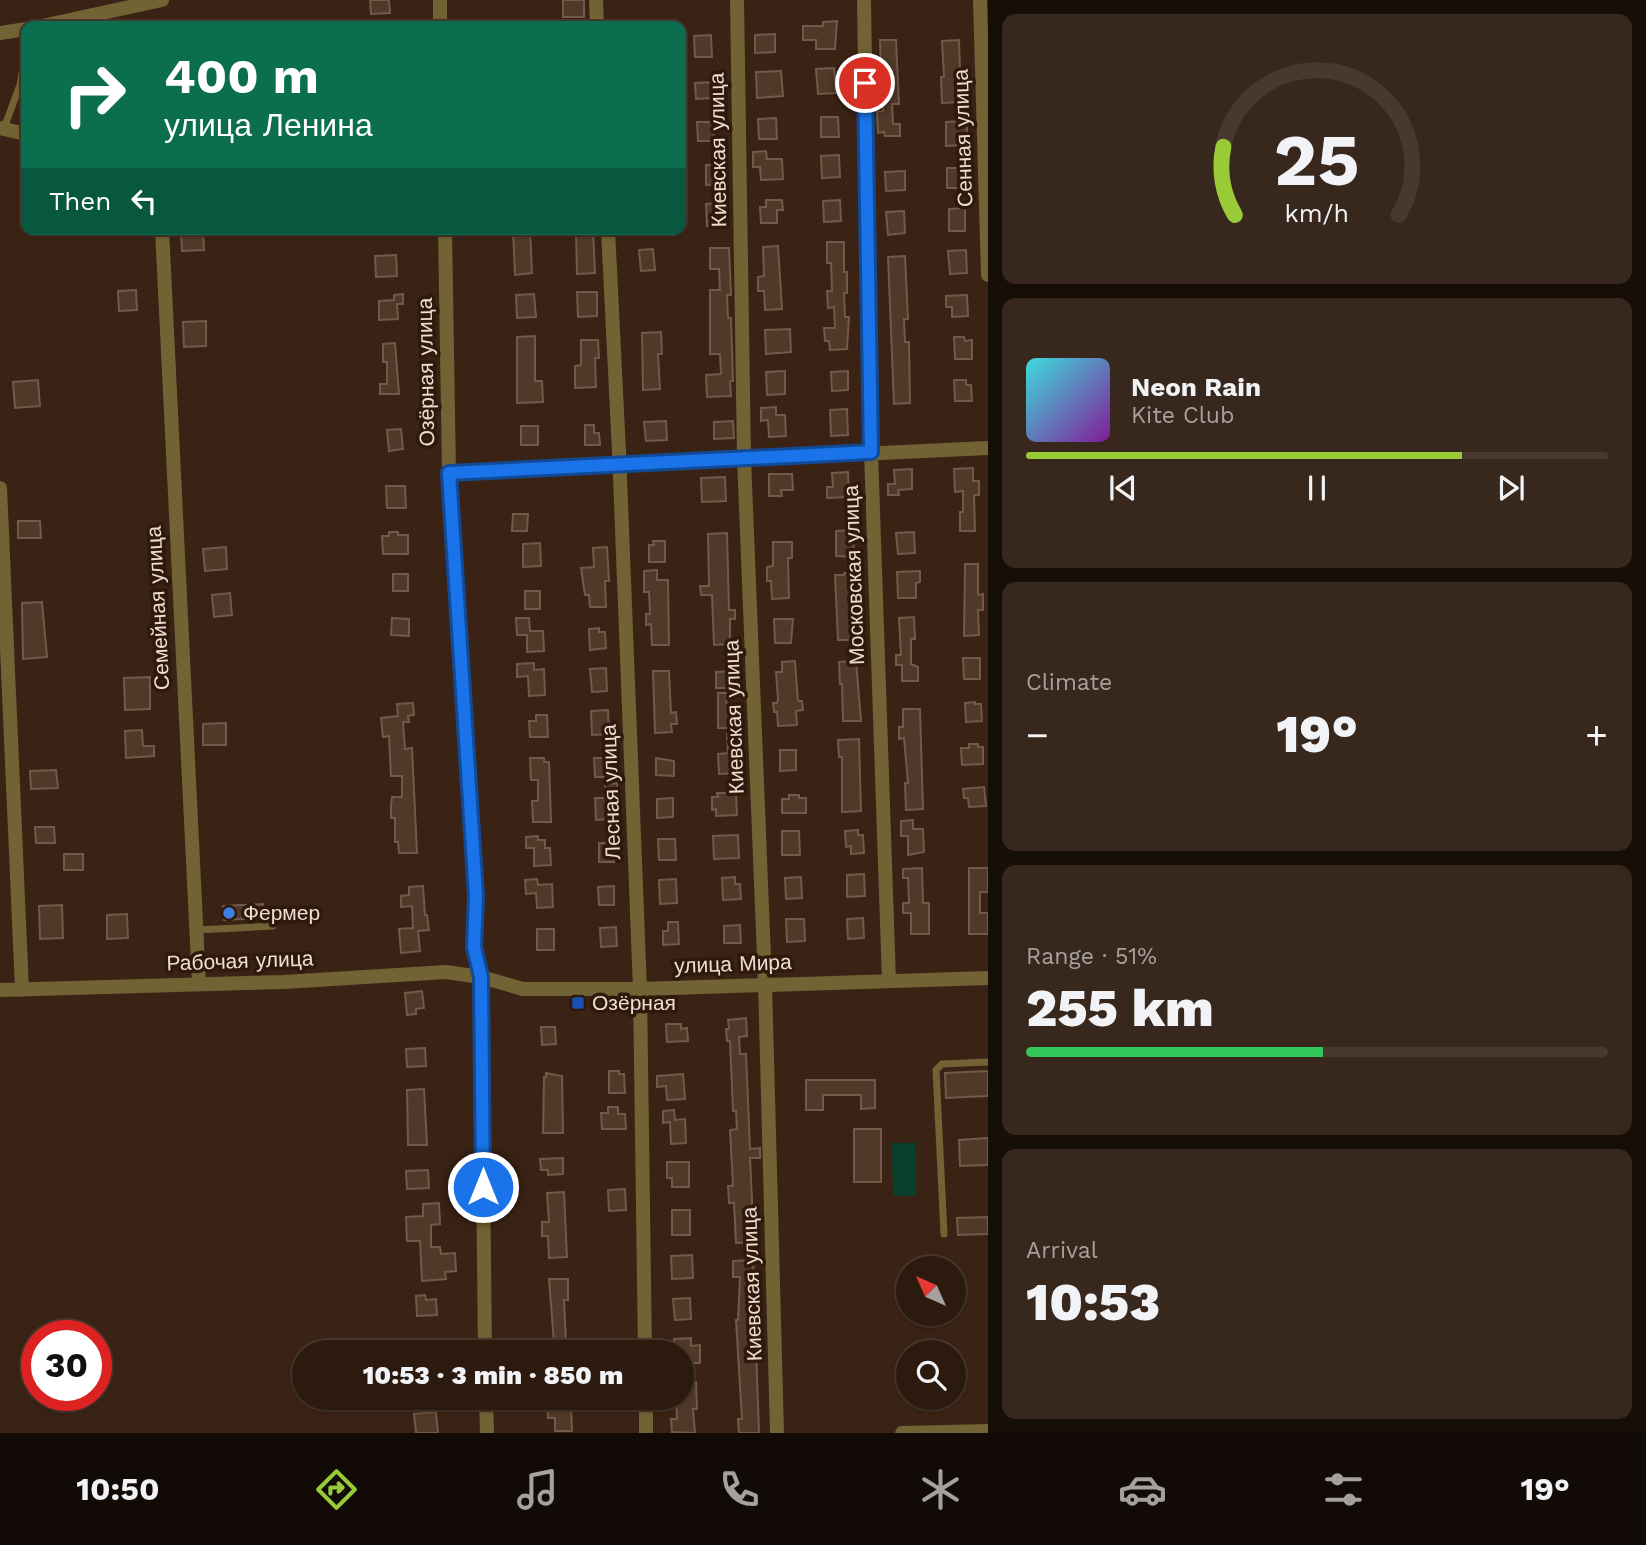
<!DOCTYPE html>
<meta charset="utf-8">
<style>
:root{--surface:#2c1a0f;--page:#38271d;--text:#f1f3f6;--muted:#a6a19e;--line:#48382f;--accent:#98cb36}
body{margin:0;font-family:"Work Sans",sans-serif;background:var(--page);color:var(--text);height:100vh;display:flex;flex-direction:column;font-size:26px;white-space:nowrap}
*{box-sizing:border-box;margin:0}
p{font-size:23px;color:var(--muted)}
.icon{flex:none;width:38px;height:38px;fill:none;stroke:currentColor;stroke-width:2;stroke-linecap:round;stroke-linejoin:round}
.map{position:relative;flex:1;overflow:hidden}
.panel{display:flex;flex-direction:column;gap:14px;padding:14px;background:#180e08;width:658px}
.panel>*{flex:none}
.hud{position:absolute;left:21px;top:21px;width:665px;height:214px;border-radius:14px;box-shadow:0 2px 5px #0004,0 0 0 2px var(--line);background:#0b6e4f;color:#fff;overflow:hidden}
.needle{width:46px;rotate:315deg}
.fabs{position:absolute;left:896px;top:1256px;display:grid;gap:14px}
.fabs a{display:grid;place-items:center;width:70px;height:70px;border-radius:50%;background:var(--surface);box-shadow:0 2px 5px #0004,0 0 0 2px var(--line);font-size:35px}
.speed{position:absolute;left:21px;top:1320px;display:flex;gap:14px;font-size:35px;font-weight:700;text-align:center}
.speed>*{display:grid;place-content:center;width:91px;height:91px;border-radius:50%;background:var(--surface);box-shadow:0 2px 5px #0004,0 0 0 2px var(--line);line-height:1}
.speed .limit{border:10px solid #d22;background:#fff;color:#111}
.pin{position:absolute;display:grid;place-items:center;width:60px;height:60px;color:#fff;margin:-30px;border:4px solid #fff;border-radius:50%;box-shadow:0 2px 7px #0007}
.me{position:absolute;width:77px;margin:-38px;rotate:0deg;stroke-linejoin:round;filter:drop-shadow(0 0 5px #0008)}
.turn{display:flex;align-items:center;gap:24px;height:147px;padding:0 28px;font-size:32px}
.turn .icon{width:91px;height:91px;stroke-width:2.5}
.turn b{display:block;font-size:49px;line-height:60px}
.then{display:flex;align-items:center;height:66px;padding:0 28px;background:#0003;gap:14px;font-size:26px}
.big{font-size:52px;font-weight:800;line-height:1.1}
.panel .tile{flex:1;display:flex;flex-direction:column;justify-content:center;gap:10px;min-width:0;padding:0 24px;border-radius:14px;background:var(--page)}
.panel .dial{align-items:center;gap:0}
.dial svg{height:182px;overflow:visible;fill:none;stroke:var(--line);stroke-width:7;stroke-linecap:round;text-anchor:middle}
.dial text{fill:var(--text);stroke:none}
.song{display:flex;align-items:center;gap:21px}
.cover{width:84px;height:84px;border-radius:10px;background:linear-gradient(135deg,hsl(180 70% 55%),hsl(290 70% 35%))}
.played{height:7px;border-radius:4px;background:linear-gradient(90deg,var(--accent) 75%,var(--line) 75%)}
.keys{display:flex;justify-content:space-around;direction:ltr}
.heat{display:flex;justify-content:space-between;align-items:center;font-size:38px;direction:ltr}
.charge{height:10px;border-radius:5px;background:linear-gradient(90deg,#34c759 51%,var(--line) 0)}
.trip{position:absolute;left:292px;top:1340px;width:402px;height:70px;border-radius:35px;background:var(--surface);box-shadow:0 2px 5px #0004,0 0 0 2px var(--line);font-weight:800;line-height:70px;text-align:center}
.menu{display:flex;height:112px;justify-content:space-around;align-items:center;background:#120a06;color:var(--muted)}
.menu .icon{width:49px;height:49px}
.menu .on{color:var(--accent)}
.menu b{font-size:32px;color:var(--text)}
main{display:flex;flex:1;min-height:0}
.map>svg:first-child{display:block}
</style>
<main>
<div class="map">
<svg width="988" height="1433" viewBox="0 0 988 1433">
<rect width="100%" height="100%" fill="#3a2314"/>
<!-- green -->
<path fill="#08402c" d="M892 1143H915L916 1196H893Z"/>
<!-- building -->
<path fill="#513929" stroke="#735949" stroke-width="2" d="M370 0H389L390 13 371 14Z
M563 0H584V17H563Z
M837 21 835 49H816V40H803V26H823V22Z
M775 34V52L755 53V35Z
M711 35 712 57H695L694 36Z
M880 40H896L899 104H892L893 124H900V136H885L884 132 878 133 877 112 883 111V86H877V71H881Z
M959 40 961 102 942 103 941 77H944L942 41Z
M834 68 836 93 818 94 816 69Z
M781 71 783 96 757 98 756 72Z
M712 82 713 98 696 99 695 83Z
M821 117H838L839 137H821Z
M776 118 777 139H759L758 119Z
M962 121V125H967V135H962L963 145 946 146V122Z
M697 122H713L714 141H698Z
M766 151 767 159H782L783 179 761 180 760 167H753V152Z
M839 155 840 177 822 178 821 156Z
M723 164V184L706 185V165Z
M947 168H964V188H947Z
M905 171V190L886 191 885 172Z
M766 200H782L783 210H777V223H761L760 207H766Z
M840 200 841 221 824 222 823 201Z
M724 203V226H707L706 204Z
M965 208V231H949V209Z
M904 211 905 233 888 235 886 212Z
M513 229H530L532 273 515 275Z
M576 229H593L595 273 577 274Z
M203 232 204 250 182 251 181 233Z
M827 242H844V272H847V293H844L845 317H849L847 349 830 350 829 341H825L824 328H835L834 307 828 308 827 291H832L831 263H827Z
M778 246 782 309 765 310 764 291H758V277L764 276 763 247Z
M710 248H729L731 295H727L728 318H731L733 381H730L731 396 707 397 706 375 721 374 720 354H710V290H720L719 269H710Z
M653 249 655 270 641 271 639 250Z
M966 250 967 273 950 274 948 251Z
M396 255 397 276 376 277 375 256Z
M905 256 908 319H904L905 342H909L910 403 894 404 888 257Z
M136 290 137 310 119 311 118 291Z
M577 292H597V316L578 317Z
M403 294V304H397L398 319 379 320V301L394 300V295Z
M534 294 536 317 517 318 516 295Z
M967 295 968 316 952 317V307H946V296Z
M206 321V346L184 347 183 322Z
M790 329 791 352 766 354 765 330Z
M661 332 662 354H658L660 389 643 390 642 333Z
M535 336V381H542L543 402 517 403V337Z
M954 337H964L965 341 972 340V359H955Z
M581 340H598L599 358H595L596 387 575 388V366L581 365Z
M395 343 399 394H380V384H387V362H383V344Z
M785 371V394L767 395 766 372Z
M848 371V390L832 391 831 372Z
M38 380 40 406 15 408 13 382Z
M954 380H966V385H971L972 401H955Z
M776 407V415H785L786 436 769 437 768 420 761 421V408Z
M847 409 848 435 831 436 830 410Z
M666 421 667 440 646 441 644 422Z
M733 421 734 438 714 439V422Z
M585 425H594V433H599L600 445H585Z
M521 426H538V445H521Z
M401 429 403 449 389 451 387 430Z
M973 468V481H979V495H974L975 531H960V512H963V491L955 492 954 469Z
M912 469V489L898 490 899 495H888V484H895L894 470Z
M848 472 849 497 827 498V487H833L832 473Z
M769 474H792L793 490H781L782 496H769Z
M725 477 726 501 702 502 701 478Z
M386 486H405L406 508H387Z
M513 514H528L527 531H512Z
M18 521H40L41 538H18Z
M853 530 854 557 836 556V531Z
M389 532H398V535H408V554H383L382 536H389Z
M914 532 915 553 898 554 896 533Z
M727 533 729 610H735V619H730V644L714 645 712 595H701L700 586H709L708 534Z
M653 541H665V562H649V545H654Z
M773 542H792V558H788L789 598 772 599 771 581H767V567L773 566Z
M540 543 541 566 523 567V544Z
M226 547 227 569 205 571 203 549Z
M607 547 609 581H605L606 607H590L589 595H585L581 568 594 567 593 548Z
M965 564H978V595L983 594V610H978L979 635 964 636Z
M657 570V580H668L669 645H652L651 624 646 625V614H650L649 592H644V571Z
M920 571V582L916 583V598H898L897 572Z
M844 573H853L854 640H838L835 575H844Z
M393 574H408V591H393Z
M525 591H540V609H525Z
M230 593 232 615 214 617 212 595Z
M42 602 47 657 23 659 22 603Z
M914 617 915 639H911V664L918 667V681H902V665H896V655H901L899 618Z
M392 618 409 619V636L391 635Z
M516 618H529L530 631H543L544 651 527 652V635H517Z
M774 619H793L791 643H775Z
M599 628V632H605L606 648 590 650 589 629Z
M963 658H980V679H964Z
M795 661 798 701H802L803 710 796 711 797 725 778 726 777 712H774L773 703H777L778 699 776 672H782V662Z
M856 661 861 721H843L842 684H840L839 662Z
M534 663V670L544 669 545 695 529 696 528 676 517 677V664Z
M606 668 607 691 592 692 590 669Z
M653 671H669L671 713 676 712 677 724H671L672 732 655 733Z
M732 671V688H716V672Z
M150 677V709L125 710 124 678Z
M718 693H726L727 712H734V728H718Z
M975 702V704H981L982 721 966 722 965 703Z
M413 703 414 715 408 716 409 722H403L405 749 412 748 417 853H399L398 842H395V818H391V806L392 797H402V776H391L389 736 383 737 381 718 398 716 397 704Z
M903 709H920L923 809 906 810 905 783H908L904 738 899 739V727H903Z
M608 710 609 734 592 735 591 711Z
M536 715H547L548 737H530L529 721H536Z
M226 723V745H203V724Z
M142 730 143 746H154V756L126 758 125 731Z
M739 733 740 757H735V773L719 774 718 754 728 753 727 734Z
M859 739 861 811 842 812V757H839L838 740Z
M969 744H978V747H983V764L962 765 961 748H969Z
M780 750H796V770L780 771Z
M530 758H544V762H549L551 822H533L532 801H538V780H531Z
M594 758H610L611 777H595Z
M656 758 674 761V776L656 775Z
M56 770 58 788 31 789 30 771Z
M617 783 618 802H612V819L596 820 595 798H606L605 784Z
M984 787 986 806 969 807 968 798H964L963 789Z
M717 793H736L737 815 716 816V809L712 810V797H718Z
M789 795H799V798H806V813H782V799H789Z
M673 798V817L657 818V799Z
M913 820V829H923L924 852 908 855V836H901V821Z
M35 827H54L55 843H36Z
M858 830V835H863L864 853 851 854V846L846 847 845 831Z
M782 831H799L800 855H782Z
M738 835 739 858 714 859 713 836Z
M538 836V840H545V848H550L551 865 534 866V848H526V837Z
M658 839H675L676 860H659Z
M599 843H614V862H599Z
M64 854H83V870H64Z
M922 868 923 903H929V934H911V913H903V903H909L908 878H903V869Z
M969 868H988V892H980V913H988V934H969Z
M864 874 865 896 847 897V875Z
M735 877V884H740L741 899 723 900 722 878Z
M801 877 802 898 786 899 785 878Z
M537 879 538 885 552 884 553 907 537 908 536 893 526 894 525 880Z
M676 879 677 903 660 904 659 880Z
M423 886 425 915H427L429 930 418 931 420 951 401 953 399 929 413 928 412 906 401 907V896L409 895V887Z
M614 886V905H599L598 887Z
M263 904V918L224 920 223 906Z
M62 905 63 938 40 939 39 906Z
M127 914 128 938 107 939V915Z
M863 918 864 938 848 939 847 919Z
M786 919H804L805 941 787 942Z
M668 922H678L679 944 663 945V931H668Z
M740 925 741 943H724V926Z
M616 927 617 946 601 947 600 928Z
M537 929H554V950H537Z
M422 991 424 1008 416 1009V1014L407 1015 405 993Z
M746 1018 747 1036 739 1037 740 1054H746L750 1149 760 1148V1158H750L754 1242 736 1243 734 1203H729L728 1186H733L730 1130 737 1129 736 1111H733L730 1041H727L726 1029H729L728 1020Z
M666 1024H681V1029L687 1028 688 1041 667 1042Z
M541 1027H555L556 1044 542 1045Z
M425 1048 426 1066 407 1067 406 1049Z
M609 1071H619V1074H624L625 1093H609Z
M988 1071V1096L946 1098 945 1073Z
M546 1073 562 1076 563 1133H543L544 1077H546Z
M683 1074 685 1099 667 1100 666 1086 657 1087V1076Z
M806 1080H875V1108L861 1109V1095H823V1110H806Z
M424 1089 427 1145H408L407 1090Z
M608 1107H618V1114H625L626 1129H602L601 1113H608Z
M674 1110 675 1120 685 1119 686 1143 671 1144 670 1122 663 1123V1111Z
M854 1129H881V1182H854Z
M988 1138V1165L960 1166 959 1140Z
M563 1158V1174L548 1175V1170H541L540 1159Z
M667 1162H689V1187H672V1178H667Z
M428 1170 429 1188 407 1189 406 1171Z
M625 1189 626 1210 609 1211 608 1190Z
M564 1192 567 1257 549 1258 548 1236H542V1222H549L547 1193Z
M439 1203 440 1224 431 1225V1247H440L441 1254 455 1253 456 1271 445 1272 446 1279 422 1281 420 1241H407L406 1217 423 1216V1204Z
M672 1210H690V1235H672Z
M988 1217V1234L958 1235 957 1218Z
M692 1255 693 1278 672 1279 671 1256Z
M753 1260 759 1433H739L738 1419H742L736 1320H738L740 1277H733V1261Z
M549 1279H568V1300H564L566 1342 554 1343Z
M425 1295 426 1300 436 1299 437 1315 417 1316 416 1296Z
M690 1298 691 1319 675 1320 673 1299Z
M691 1338V1346L700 1345V1363H682V1353H675L674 1339Z
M685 1382H696L697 1409H693L695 1433 672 1432 671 1419H677L676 1398H682Z
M547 1398H560V1405H571L572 1431H555V1418H548Z
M436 1412 438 1433H416L414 1414Z"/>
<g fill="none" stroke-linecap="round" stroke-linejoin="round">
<!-- service -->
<path stroke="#716334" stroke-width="7" d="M4 128 20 85 26 49
M197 930 273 926
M944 1234 936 1070 942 1064 988 1062"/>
<!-- minor -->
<path stroke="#716334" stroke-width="14" d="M440 0V26
M596 0 597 26
M737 0 744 458 765 983 777 1433
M864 0 871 452 889 981
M980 0 988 275
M42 26 162 0
M0 33 26 29
M0 128 26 134
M162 229 199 984
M445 229 449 473 476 896 474 947 481 977 485 1353
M608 229 619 452 640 989 645 1353
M449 473 988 448
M0 488 22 990
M0 990 284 982 446 972 481 977 523 989H640L988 978
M486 1398 487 1433
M646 1398V1433
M902 1433 988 1431"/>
</g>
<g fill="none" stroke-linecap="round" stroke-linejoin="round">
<!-- route casing -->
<g stroke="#114b97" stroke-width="18">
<path id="route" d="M483 1187 481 977 474 947 476 896 449 473 871 452 865 83"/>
</g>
<!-- route -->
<use href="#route" stroke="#1a73e8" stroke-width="12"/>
</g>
<!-- markers -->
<circle fill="#3f7fe0" stroke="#2f190b" stroke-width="2.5" cx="229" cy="913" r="7"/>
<rect fill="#1a4fb4" stroke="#2f190b" stroke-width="2.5" x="571" y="996" width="14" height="14" rx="3.5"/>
<g text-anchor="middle" stroke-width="7" stroke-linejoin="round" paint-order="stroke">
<!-- street labels -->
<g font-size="21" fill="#edddd4" stroke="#2f190b">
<text transform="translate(963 138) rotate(-92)" y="7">Сенная улица</text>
<text transform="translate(718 150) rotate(-91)" y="7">Киевская улица</text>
<text transform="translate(426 372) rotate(-91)" y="7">Озёрная улица</text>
<text transform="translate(854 575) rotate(-92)" y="7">Московская улица</text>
<text transform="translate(158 608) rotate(-93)" y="7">Семейная улица</text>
<text transform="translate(734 717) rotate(-92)" y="7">Киевская улица</text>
<text transform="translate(611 792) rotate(-92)" y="7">Лесная улица</text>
<text transform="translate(240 961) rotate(-2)" y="7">Рабочая улица</text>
<text transform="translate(733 964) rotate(-2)" y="7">улица Мира</text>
<text transform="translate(752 1284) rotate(-92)" y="7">Киевская улица</text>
</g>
<!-- poi labels -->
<g font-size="21" fill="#edddd4" stroke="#2f190b" text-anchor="start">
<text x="243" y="920">Фермер</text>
<text x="592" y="1010">Озёрная</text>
</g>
</g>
</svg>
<div class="fabs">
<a><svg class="needle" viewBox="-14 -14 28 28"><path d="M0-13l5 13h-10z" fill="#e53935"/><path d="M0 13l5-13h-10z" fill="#a6a19e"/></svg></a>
<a><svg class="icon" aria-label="search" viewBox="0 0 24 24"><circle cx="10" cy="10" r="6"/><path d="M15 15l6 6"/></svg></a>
</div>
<div class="speed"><div class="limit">30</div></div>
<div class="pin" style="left:865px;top:83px;background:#d93025"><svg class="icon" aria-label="arrive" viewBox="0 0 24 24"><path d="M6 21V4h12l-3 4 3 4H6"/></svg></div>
<svg class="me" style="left:483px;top:1187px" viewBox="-20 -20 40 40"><circle r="17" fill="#1a73e8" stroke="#fff" stroke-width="3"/><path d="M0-11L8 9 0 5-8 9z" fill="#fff"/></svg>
<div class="trip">10:53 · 3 min · 850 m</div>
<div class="hud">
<div class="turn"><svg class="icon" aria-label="right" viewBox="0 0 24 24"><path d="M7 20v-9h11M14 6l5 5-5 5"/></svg><div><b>400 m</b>улица Ленина</div></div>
<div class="then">Then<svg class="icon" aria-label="left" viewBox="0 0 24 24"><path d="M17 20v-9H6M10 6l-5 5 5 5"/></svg></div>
</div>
</div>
<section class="panel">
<div class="tile dial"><svg viewBox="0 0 100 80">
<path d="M14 69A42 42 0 1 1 86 69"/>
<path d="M14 69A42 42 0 0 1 9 39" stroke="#98cb36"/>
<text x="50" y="56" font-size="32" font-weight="700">25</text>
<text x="50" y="72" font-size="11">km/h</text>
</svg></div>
<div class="tile">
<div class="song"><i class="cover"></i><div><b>Neon Rain</b><p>Kite Club</p></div></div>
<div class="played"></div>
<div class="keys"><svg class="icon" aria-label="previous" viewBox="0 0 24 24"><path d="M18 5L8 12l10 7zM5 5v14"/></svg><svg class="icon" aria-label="pause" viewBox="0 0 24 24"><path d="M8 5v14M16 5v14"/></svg><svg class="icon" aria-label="next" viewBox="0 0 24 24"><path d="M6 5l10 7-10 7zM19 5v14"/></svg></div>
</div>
<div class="tile"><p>Climate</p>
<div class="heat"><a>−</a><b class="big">19°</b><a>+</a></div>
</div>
<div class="tile"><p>Range · 51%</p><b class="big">255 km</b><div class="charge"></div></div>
<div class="tile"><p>Arrival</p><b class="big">10:53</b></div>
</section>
</main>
<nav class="menu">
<b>10:50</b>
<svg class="icon on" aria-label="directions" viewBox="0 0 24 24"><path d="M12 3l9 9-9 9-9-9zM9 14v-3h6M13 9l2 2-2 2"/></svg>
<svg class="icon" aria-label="music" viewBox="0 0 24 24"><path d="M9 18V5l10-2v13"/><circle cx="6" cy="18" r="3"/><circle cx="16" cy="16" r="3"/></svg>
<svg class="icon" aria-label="phone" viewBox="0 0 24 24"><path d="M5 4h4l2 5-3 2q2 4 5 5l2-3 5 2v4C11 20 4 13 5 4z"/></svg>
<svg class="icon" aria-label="climate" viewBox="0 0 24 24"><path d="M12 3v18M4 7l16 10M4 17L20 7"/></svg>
<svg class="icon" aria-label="car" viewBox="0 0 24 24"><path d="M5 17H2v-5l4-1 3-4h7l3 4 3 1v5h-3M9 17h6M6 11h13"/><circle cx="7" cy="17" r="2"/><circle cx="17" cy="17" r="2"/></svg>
<svg class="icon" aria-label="filters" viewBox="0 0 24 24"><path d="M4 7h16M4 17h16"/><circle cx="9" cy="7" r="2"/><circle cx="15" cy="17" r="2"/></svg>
<b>19°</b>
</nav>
